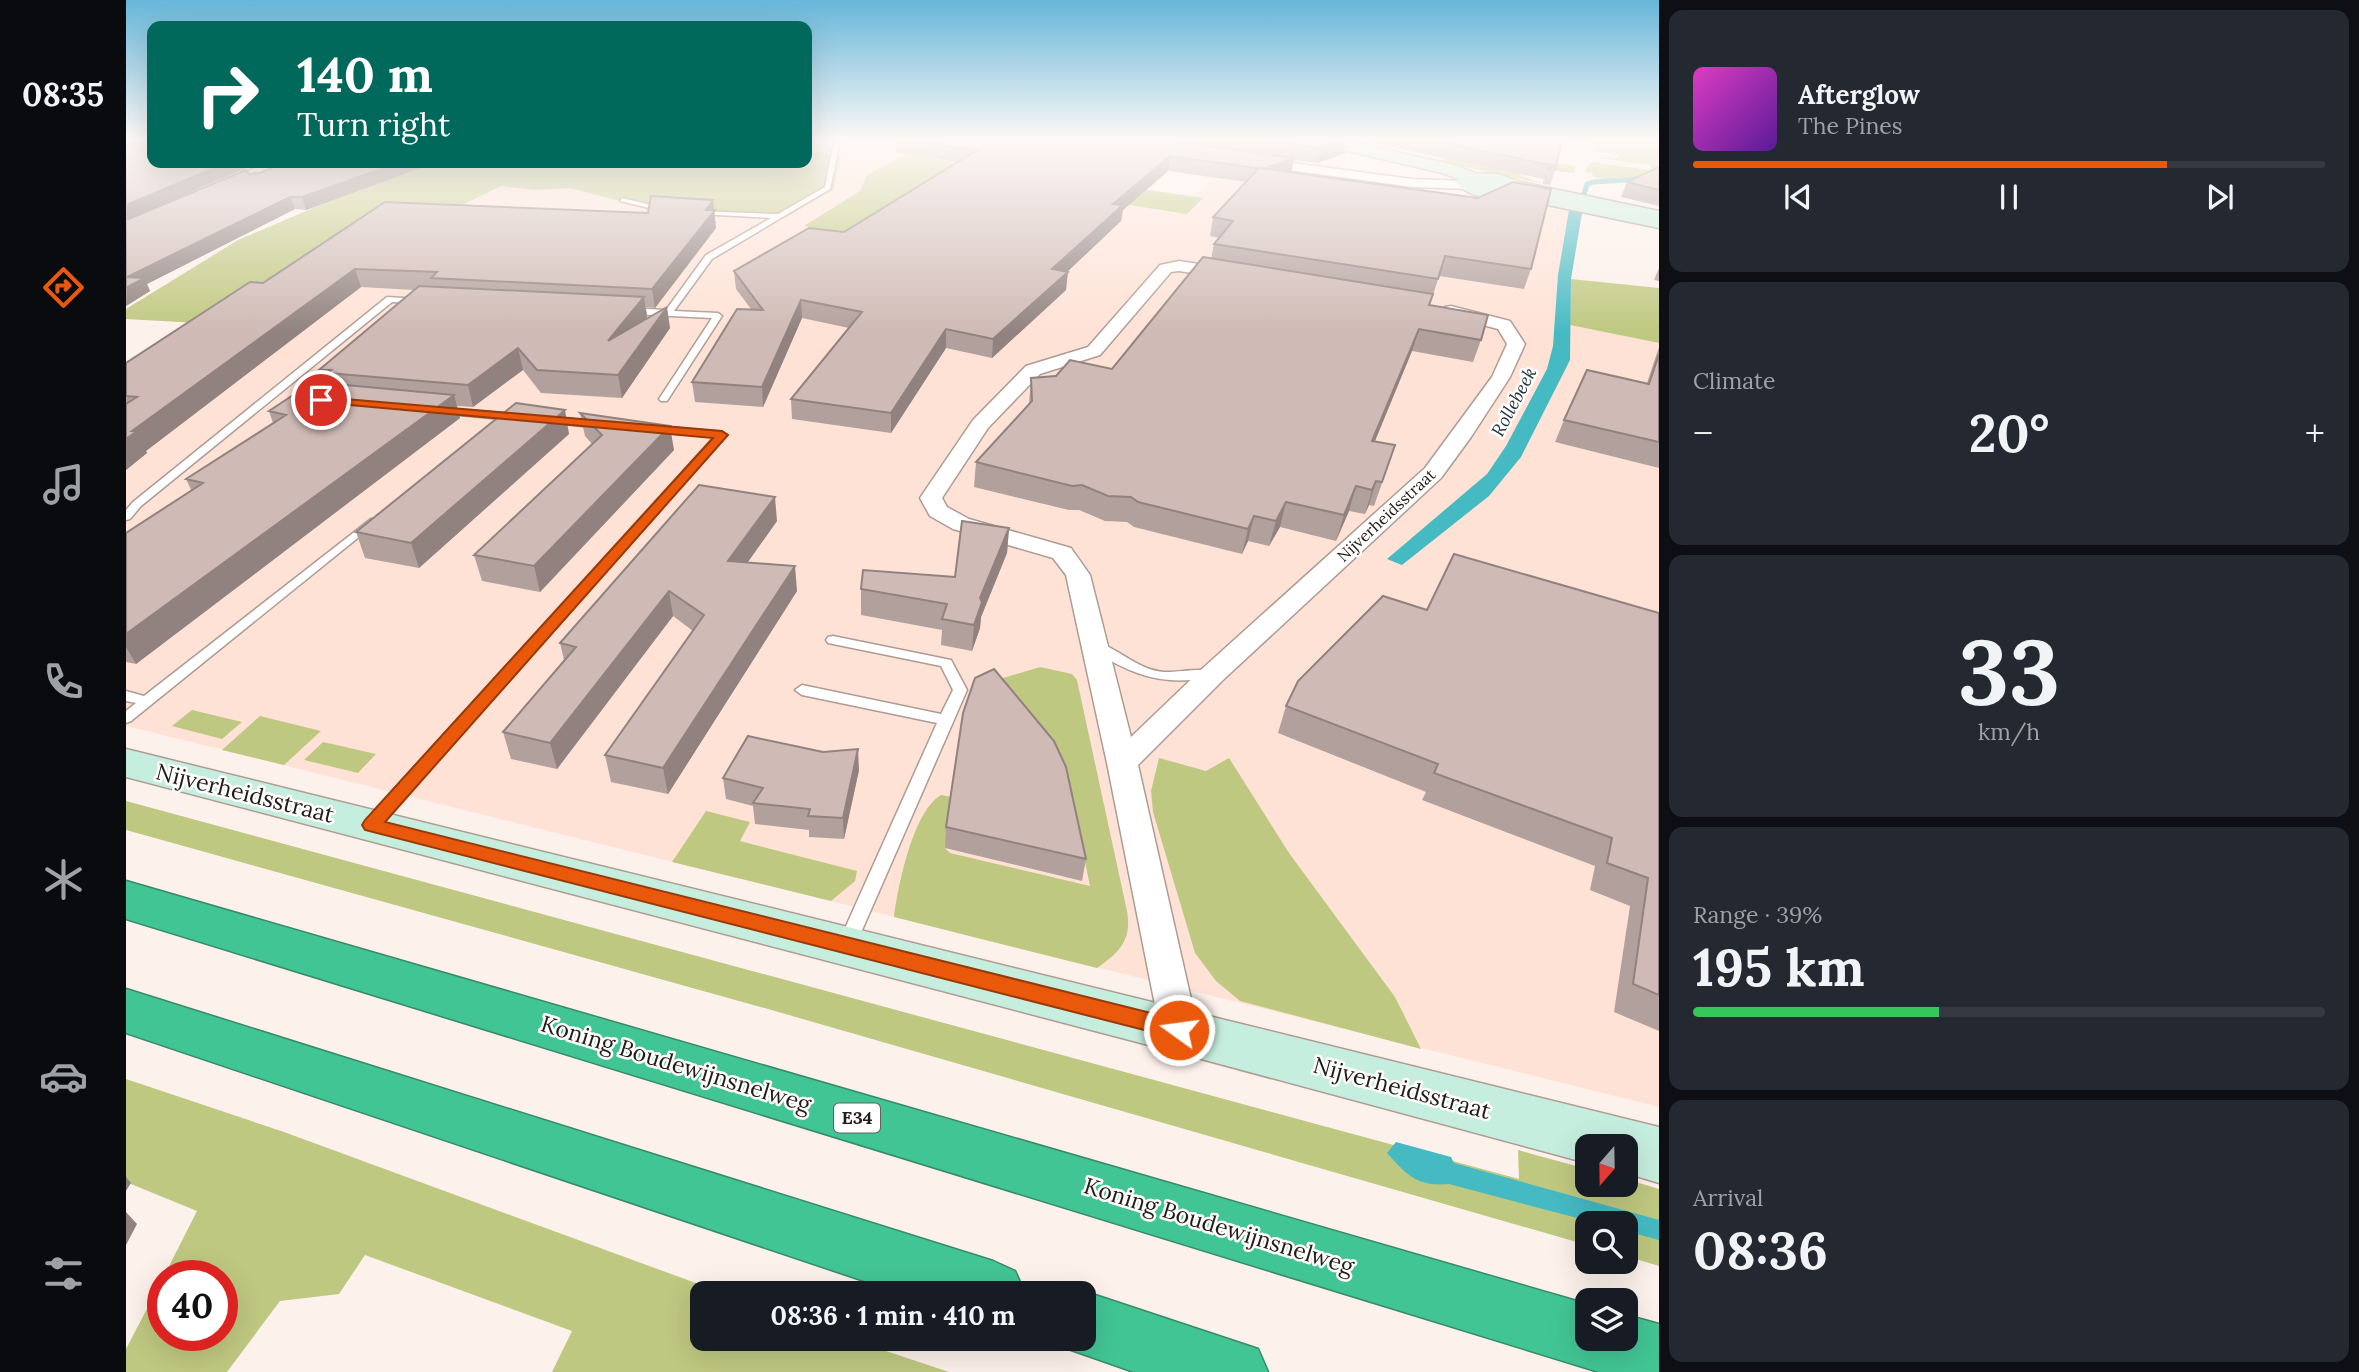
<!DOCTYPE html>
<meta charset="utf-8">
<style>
:root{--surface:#171b24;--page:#242831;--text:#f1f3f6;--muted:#9ea1a6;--line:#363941;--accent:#ea580c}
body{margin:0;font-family:Lora,serif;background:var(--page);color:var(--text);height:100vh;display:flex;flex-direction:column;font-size:26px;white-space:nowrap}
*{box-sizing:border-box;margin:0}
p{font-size:23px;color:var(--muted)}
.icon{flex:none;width:38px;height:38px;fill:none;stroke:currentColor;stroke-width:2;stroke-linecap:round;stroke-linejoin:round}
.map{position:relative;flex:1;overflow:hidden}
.panel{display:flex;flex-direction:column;gap:10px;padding:10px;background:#0d0f14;width:700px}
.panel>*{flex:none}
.hud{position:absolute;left:21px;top:21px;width:665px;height:147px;border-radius:14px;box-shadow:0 7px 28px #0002;background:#00695c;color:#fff;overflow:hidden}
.needle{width:46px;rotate:200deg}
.controls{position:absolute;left:1449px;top:1134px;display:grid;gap:14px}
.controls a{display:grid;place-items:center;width:63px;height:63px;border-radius:14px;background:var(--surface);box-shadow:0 7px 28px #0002;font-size:35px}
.speed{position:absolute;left:21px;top:1260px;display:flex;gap:14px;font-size:35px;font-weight:700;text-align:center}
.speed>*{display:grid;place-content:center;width:91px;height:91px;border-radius:50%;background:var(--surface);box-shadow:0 7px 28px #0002;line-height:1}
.speed .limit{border:10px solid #d22;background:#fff;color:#111}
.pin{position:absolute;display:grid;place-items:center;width:60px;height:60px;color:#fff;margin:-30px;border:4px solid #fff;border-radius:50%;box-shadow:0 2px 7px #0007}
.me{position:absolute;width:77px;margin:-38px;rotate:284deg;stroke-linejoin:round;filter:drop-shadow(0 0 5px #0008)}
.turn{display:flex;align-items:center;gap:24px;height:147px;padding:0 35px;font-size:32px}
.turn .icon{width:91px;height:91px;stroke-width:2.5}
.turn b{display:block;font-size:49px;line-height:60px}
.big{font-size:52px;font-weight:700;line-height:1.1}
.panel .widget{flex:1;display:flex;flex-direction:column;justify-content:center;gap:10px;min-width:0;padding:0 24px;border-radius:14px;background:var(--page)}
.panel .dial{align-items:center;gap:0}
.dial b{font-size:91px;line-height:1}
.song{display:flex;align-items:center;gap:21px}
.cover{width:84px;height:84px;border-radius:10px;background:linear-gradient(135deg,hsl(310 70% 55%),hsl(270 70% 35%))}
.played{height:7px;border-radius:4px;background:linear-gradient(90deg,var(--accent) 75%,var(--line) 75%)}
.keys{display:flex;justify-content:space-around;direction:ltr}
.heat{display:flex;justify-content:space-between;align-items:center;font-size:38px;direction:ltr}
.charge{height:10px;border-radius:5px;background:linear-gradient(90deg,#34c759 39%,var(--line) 0)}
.trip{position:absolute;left:564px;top:1281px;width:406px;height:70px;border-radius:14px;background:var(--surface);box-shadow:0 7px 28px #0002;font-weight:700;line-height:70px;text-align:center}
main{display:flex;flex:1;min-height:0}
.tab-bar{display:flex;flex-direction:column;width:126px;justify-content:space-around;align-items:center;background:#090b0e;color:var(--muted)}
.tab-bar .icon{width:49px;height:49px}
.tab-bar .current{color:var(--accent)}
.tab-bar b{font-size:32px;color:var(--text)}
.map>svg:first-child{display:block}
</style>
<main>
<nav class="tab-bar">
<b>08:35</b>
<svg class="icon current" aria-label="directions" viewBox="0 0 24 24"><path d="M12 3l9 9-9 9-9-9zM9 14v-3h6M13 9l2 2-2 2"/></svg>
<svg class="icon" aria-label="music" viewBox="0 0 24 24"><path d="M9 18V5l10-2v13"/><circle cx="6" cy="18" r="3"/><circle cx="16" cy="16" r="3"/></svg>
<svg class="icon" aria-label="phone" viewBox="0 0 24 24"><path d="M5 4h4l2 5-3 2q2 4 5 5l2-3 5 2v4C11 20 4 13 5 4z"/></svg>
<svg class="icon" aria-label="climate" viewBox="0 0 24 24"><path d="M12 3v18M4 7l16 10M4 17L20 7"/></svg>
<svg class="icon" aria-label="car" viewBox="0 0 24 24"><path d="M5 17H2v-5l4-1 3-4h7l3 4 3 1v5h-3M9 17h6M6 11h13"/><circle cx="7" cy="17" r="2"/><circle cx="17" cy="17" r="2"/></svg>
<svg class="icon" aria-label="filters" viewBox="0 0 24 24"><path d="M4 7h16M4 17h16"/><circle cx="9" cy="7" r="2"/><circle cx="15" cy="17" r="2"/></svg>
</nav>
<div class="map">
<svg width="1533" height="1372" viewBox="0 0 1533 1372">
<rect width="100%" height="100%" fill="#fdf1eb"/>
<!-- built -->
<path fill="#ffe2d6" d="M779 155 1068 196 1102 165 1456 213 1445 279 1444 325 1533 343V1107L0 726V385L371 185 409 190 444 188 533 211 707 190 715 156Z"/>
<!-- green -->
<path fill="#bfc880" d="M1367 141H1398L1392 159 1450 166 1447 173 1404 168 1392 174 1417 184 1313 161Z
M1456 141H1533V176L1493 182 1467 177 1466 173 1459 172 1464 162 1524 170 1525 165 1465 157 1491 158 1492 155 1467 151 1469 143Z
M681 149 715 156 707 190 660 217 533 211 444 188 409 190 375 186 90 324 0 319V309L112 240 234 188 223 163H681Z
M779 155 1077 198 1061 214 822 177 727 235 678 226 734 191 741 175Z
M1445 279 1533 288V343L1444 325Z
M914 667 946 674 951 680 1001 911C1006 940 994 952 971 968L768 917C772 886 787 811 815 795L827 797 819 848 824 853 964 886 943 785 864 682Z
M66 710 116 722 96 739 46 726Z
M134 716 195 731 158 765 96 750Z
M197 742 250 754 232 773 178 760Z
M1033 758 1080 771 1103 758 1163 853 1269 997 1295 1049 1114 1001 1090 981 1069 953 1027 812 1025 791Z
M0 801 1393 1179 1392 1150 1461 1169V1185H1500V1179L1533 1189V1266L1500 1256V1223H1461V1245L642 1009 0 830Z
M580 811 624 822 614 841 731 871 729 881 705 901 546 862Z
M0 1079 158 1132 597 1293H576V1339H724L823 1372H426L446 1331 239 1255 213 1294 154 1301 101 1372H0V1349L37 1278V1335H96V1276H38L71 1211 0 1182Z"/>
<!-- water -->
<path fill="#45bac3" d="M1443 210 1456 213 1445 279 1444 360 1438 372 1395 457 1363 496 1276 565 1261 559 1361 474 1380 446 1421 369 1427 346 1432 275Z
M1270 1142 1325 1157 1328 1163 1533 1220V1240L1500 1231V1223H1470L1323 1184C1291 1187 1281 1175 1261 1153Z"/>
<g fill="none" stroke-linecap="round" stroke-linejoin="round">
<!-- stream -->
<path stroke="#45bac3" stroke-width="5" d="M1458 194 1461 184 1467 182 1533 178"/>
<!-- lane casing -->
<g stroke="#ae9b93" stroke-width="3">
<path id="lane" d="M714 141H723L713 146 704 189 586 259 548 311 592 313 596 316 541 401H535L533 399 586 318 504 314 500 311 504 308 540 310 580 255 645 218 571 214 569 211 652 214 699 187 707 145Z
M496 198 542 209 543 210 540 212 494 201Z
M261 297 295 299 299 301 295 303 266 302 15 506 4 519 0 520V510L7 502Z
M315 408 376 413 381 416 376 419 311 413 310 411Z
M424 417 474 422 479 425 474 428 420 422V418Z
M529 426 596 432 601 435 251 829H239L237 825 239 821 588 437 525 431 524 429Z
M245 519 249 520V524L5 721 0 723V711L10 703 0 701V691L18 696Z
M707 636 825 660 841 690 730 944 727 949 721 951 715 949 712 944 811 723 676 695 669 690 676 685 815 714 827 690 815 666 702 643 700 640 702 637Z
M970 642C994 649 1010 669 1037 672 1051 673 1083 666 1092 674 1085 680 1075 680 1065 680 1026 683 998 670 965 649L963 646Z"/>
</g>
<!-- street casing -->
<g stroke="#ae9b93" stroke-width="3">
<path id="street" d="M1129 158 1286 179 1341 181 1348 185 1341 189 1286 187 1125 165V159Z
M138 163H153L95 194H85L83 191Z
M1053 261 1106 269 1114 274 1106 279 1053 271 1045 272 974 355 914 374 862 428 816 498 821 507 843 519 945 548 964 575 1005 737 1077 668 1299 468 1366 377 1381 344 1372 329 1319 315 1317 311 1319 307 1325 306 1384 321 1399 344 1384 377 1345 437 1315 478 1097 680 1012 765 1072 1030 1066 1042 1053 1047 1040 1042 1034 1030 981 763 940 575 927 558 827 529 804 516 794 498 847 420 900 366 962 347 1034 265Z"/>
</g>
<!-- secondary casing -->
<g stroke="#ae9b93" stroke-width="3">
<path id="secondary" d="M1190 141H1222L1328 165 1349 173 1371 174 1395 182 1533 211V228L1383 197C1365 199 1342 198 1330 182L1332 179 1316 173 1192 144Z
M0 749 1533 1127V1183L1500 1173V1146H1461V1163L1053 1053 0 777Z"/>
</g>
<!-- highway casing -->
<g stroke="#378a6a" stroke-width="3">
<path id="highway" d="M0 881 1461 1304V1339H1500V1315L1533 1324V1372H1473L0 919Z
M0 989 867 1261 889 1271 899 1293H774L0 1033Z
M957 1291 1132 1349 1142 1372H1008L934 1346 931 1339H957V1293H951Z"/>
</g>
<!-- lane -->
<use href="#lane" fill="#fff" fill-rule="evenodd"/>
<!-- street -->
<use href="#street" fill="#fff" fill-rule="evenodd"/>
<!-- secondary -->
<use href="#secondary" fill="#c6eedf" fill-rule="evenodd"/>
<!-- highway -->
<use href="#highway" fill="#42c595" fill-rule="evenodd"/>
</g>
<!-- wall -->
<path fill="#b2a09c" d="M0 141 26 163H131L16 213 123 174 134 173 155 163H308L180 210 169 209 21 284 24 291 0 306Z
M770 141H1222L1219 153 1191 163 1168 160 1165 172 1405 269 1398 289 1313 276 1304 305 1355 340 1347 362 1286 351 1249 441 1261 469 1248 506 1243 505 1239 514 1223 511 1210 541 1154 527 1143 546 1122 541 1116 554 1008 527 1001 522 979 521 953 510H943L848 487 850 462 903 404 905 378 986 369 1085 259 1088 244 1093 238 1084 236 1087 217 1120 182 1042 171 997 210 995 221 941 272 940 290 866 358 820 348 765 433 666 419 665 399 723 328 676 318 637 407 569 402 566 382 625 309 610 289 608 271 718 232 831 162 770 153Z
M1236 141H1436L1429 170 1424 185 1416 184 1418 179Z
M1533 167V206L1495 197 1501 182Z
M587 200 590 228 529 308 520 307 521 317 519 320 544 328 496 398 415 393 397 370 347 407 331 406 334 418 10 664 0 662V533L65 490 60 479 147 423 143 411 197 383 193 370 288 290 235 287 20 451 21 453 0 470V363L137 283Z
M1533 268V281L1528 280Z
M1533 347V468L1429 442 1438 420 1521 383Z
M454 413 548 450 414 592 356 581 348 555 466 444 459 436Z
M443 434 293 568 239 558 230 532Z
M651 521 621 563 671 591 542 794 485 782 479 755 567 631 547 616 431 769 385 759 377 732 438 660 434 643Z
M883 528 881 553 855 617 854 628 846 651 815 645 816 630 735 615V589L829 577Z
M1301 610 1533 613V1031L1488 1012 1504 906 1464 890 1469 866 1296 800 1300 792 1152 733 1160 706Z
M733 770 718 839 683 837V830L629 824 627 806 600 799 597 778Z
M820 827 960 859 956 881 819 848Z"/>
<!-- shaded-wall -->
<path fill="#91827f" d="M0 141H26L0 151Z
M1215 141H1222L1219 153 1191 163 1195 148Z
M1044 156 1042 171 997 210 995 221 925 287 926 269 987 204Z
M1168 158 1165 172 1137 169Z
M100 163H131L0 220V205Z
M273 163H308L180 210 176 197Z
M164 197 169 209 21 284 24 291 0 306 1 277Z
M587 200 590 228 529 308 526 289Z
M229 269 235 287 20 451 21 453 0 470V439L6 431Z
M942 272 940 290 866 358 867 339Z
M518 297 521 317 486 363 482 341Z
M675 300 676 318 637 407 636 387Z
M541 307 544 328 496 398 492 375Z
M820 329V348L765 433V413Z
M1293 329 1286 351 1239 465 1246 441Z
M392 348 397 370 347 407 342 385Z
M328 395 334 418 10 664 0 647V634Z
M439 410 443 434 293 568 285 543Z
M544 426 548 450 414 592 408 566Z
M1250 481 1243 505 1239 514 1246 490Z
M1230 486 1223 511 1210 541 1218 515Z
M649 497 651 521 605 586 602 561Z
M1160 502 1154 527 1143 546 1150 521Z
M1128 516 1122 541 1116 554 1122 529Z
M883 528 881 553 855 617 854 628 846 651 848 625 854 598Z
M669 566 671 591 542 794 537 768Z
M543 591 547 616 431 769 424 743Z
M732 749 733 770 718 839 717 818Z
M0 1177 5 1183 0 1191Z
M0 1212 11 1224 0 1245Z"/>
<!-- building -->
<path fill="#cfbab5" stroke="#91827f" stroke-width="2" d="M22 141H26V163H100L0 205V148Z
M786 141H1047L1168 158 1137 169 1044 156 987 204 997 205 926 269 942 272 867 339 820 329 765 413 665 399 736 312 675 300 636 387 566 382 611 309 637 310 608 271 683 228 718 232 851 150Z
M1142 141H1215L1195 148Z
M1309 141H1436L1429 170 1421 169 1429 166Z
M157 163H273L176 197H164L1 277 18 278 0 288V220L120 170 123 174 134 173Z
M1533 167V190L1501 182Z
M1133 168 1352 198 1387 182 1425 189 1405 269 1319 256 1312 279 1088 244 1107 221 1087 217Z
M525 196 587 200 580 210H589L526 289 305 278 311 272 229 269 6 431H11L0 439V404L11 397 0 396V363L124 282 137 283 259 202 522 213Z
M1077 257 1307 294 1303 305 1362 315 1355 340 1293 329 1246 441 1269 445 1256 482 1250 481 1246 490 1230 486 1218 515 1160 502 1150 521 1128 516 1122 529 1012 502 1005 497 982 496 956 485 946 486 850 462 906 401 905 378 930 376 944 360 986 369Z
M293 286 518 297 482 341 541 307 492 375 411 370 392 348 342 385 202 373 205 370H193Z
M1533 354V442L1438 420 1461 370 1523 384Z
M187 382 328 395 0 634V533L77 483 60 479 160 415 143 411Z
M390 403 439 410 285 543 230 532Z
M454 413 544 426 408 566 348 555 476 435Z
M573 485 649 497 602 561 669 566 537 768 479 755 578 615 543 591 424 743 377 732 450 647 434 643Z
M836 521 883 528 854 598 856 602 848 625 816 619 821 604 735 589 737 570 829 577Z
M1328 554 1533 613V995L1507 984 1522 878 1481 863 1486 838 1308 773 1312 764 1160 706 1172 681 1257 596 1301 610Z
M868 669 928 741 940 767 960 859 820 827 837 713 849 678Z
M622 736 697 752 732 749 717 818 682 816 684 809 627 803 637 788 597 778Z"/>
<!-- sky -->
<linearGradient id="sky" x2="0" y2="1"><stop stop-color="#67b6d9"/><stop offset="0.42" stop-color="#fef9f6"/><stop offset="1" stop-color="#fef9f6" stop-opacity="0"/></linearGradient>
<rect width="1533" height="333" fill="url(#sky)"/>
<!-- route -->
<path fill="#ea580c" stroke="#983908" stroke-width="2" d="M195 397 596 431 602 435 259 822 1053 1020 1061 1023 1064 1030 1061 1036 1053 1039 239 830 236 825 239 820 587 438 191 402 190 400Z"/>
<g text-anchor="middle" stroke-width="5" stroke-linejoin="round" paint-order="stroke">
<!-- far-street labels -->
<g font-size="16" fill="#231c19" stroke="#fff">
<text transform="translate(1260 515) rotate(-43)" y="6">Nijverheidsstraat</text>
</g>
<!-- far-water labels -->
<g font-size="18" font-style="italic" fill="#1e3234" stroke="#fff">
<text transform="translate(1388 402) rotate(-62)" y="6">Rollebeek</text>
</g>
<!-- shield labels -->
<rect fill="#fff" stroke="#65605e" stroke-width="2" x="708" y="1103.5" width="46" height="29" rx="5"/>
<g font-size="18" font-weight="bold" fill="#231c19">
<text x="731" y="1124">E34</text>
</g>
<!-- near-street labels -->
<g font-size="23" fill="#231c19" stroke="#fff">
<text transform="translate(119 793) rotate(14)" y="8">Nijverheidsstraat</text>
<text transform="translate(550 1064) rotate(17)" y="8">Koning Boudewijnsnelweg</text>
<text transform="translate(1276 1088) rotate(15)" y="8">Nijverheidsstraat</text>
<text transform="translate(1093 1226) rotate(17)" y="8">Koning Boudewijnsnelweg</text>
</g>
</g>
</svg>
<div class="controls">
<a><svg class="needle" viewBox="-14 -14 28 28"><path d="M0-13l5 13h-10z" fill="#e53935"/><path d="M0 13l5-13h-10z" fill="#9ea1a6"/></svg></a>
<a><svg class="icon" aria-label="search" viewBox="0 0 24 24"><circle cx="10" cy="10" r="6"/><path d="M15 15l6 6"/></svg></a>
<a><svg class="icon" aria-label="layers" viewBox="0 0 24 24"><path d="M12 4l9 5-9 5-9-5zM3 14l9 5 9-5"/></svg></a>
</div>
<div class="speed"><div class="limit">40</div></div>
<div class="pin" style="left:195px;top:400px;background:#d93025"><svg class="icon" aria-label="arrive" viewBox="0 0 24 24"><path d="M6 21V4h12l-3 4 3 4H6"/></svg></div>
<svg class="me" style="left:1053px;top:1030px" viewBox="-20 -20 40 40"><circle r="17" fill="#ea580c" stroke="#fff" stroke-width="3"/><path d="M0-11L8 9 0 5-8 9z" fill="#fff"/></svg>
<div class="trip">08:36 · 1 min · 410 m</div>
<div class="hud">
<div class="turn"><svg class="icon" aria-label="right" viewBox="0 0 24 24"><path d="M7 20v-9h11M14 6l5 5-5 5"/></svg><div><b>140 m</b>Turn right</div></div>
</div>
</div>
<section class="panel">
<div class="widget">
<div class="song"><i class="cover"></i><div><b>Afterglow</b><p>The Pines</p></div></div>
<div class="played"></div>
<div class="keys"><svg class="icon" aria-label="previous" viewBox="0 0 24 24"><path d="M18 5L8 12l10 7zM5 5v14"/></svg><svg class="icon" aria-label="pause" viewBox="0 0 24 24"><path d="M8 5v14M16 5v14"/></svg><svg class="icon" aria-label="next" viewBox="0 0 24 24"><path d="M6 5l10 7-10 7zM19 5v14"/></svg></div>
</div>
<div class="widget"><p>Climate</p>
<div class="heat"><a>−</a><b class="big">20°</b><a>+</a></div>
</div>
<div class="widget dial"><b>33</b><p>km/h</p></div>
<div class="widget"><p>Range · 39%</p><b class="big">195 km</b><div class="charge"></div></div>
<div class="widget"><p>Arrival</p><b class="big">08:36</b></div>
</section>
</main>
